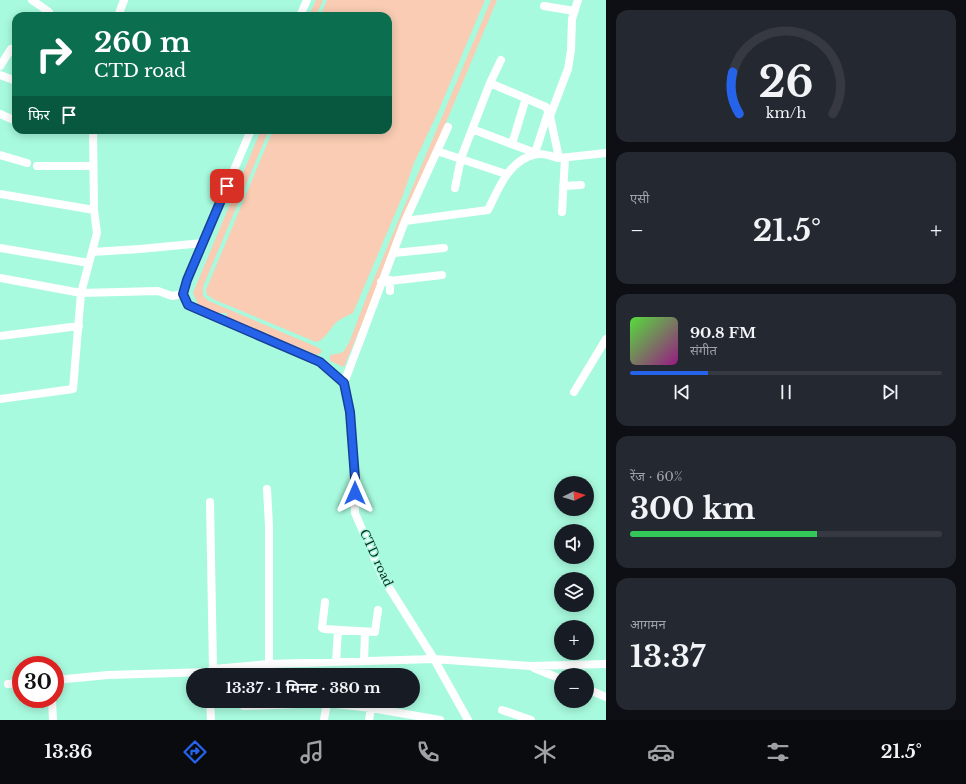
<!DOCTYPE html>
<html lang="hi">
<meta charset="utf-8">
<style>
:root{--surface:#171b24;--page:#242831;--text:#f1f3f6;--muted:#9ea1a6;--line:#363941;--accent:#2563eb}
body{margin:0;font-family:"Libre Baskerville","Noto Sans Devanagari",serif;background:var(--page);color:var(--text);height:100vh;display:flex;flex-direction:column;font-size:15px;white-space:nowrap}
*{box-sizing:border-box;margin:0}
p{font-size:13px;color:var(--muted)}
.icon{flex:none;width:22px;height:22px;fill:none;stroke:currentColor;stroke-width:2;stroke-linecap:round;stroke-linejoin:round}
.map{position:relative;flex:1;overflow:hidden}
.side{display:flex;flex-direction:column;gap:10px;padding:10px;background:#0d0f14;width:360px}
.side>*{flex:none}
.hud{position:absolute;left:12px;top:12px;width:380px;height:122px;border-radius:12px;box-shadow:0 2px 10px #0003;background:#0b6e4f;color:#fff;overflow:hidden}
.needle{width:26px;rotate:85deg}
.buttons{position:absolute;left:554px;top:476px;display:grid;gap:8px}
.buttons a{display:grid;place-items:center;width:40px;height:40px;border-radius:50%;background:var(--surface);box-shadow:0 2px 10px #0003;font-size:20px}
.speed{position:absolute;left:12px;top:656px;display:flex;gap:8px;font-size:20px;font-weight:700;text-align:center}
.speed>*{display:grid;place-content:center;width:52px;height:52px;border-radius:50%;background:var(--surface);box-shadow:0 2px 10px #0003;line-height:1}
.speed .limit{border:6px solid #d22;background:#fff;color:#111}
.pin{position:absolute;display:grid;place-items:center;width:34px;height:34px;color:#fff;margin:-17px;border-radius:8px;box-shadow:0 2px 6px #0006}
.me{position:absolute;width:44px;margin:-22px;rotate:0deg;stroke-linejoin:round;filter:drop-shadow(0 0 3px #0008)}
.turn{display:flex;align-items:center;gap:14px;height:84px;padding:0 16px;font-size:18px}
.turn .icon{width:52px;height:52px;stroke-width:2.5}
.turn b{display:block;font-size:28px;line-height:34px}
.then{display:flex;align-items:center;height:38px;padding:0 16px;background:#0003;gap:8px;font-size:15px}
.big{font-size:30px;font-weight:700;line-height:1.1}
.side .widget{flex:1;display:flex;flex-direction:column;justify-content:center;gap:6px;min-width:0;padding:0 14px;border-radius:12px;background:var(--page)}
.side .dial{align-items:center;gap:0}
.dial svg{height:104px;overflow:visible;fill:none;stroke:var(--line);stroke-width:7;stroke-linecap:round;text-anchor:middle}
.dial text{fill:var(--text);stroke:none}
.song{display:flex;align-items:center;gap:12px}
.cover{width:48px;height:48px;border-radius:6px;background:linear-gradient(135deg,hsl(110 70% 55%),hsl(310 70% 35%))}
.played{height:4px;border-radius:2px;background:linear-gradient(90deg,var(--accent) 25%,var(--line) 25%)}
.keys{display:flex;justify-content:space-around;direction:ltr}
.heat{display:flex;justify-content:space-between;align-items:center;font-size:22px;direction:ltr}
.charge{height:6px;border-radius:3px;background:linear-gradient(90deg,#34c759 60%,var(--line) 0)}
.trip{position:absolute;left:186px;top:668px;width:234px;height:40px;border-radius:20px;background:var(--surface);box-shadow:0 2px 10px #0003;font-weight:700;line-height:40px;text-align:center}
.dock{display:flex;height:64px;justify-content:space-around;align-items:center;background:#090b0e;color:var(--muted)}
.dock .icon{width:28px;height:28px}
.dock .on{color:var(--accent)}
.dock b{font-size:18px;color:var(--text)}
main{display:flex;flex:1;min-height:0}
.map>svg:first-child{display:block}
</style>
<main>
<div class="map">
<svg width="606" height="720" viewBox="0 0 606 720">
<rect width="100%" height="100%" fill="#a8fade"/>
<!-- green -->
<path fill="#f9ccb3" d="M316 0H323L316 16H309Z
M327 0H485L438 112 414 163 403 195 353 313C348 315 342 318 338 321 330 327 326 340 316 342L215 300 207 295 206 290 273 130H388V16H320Z
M491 0H497L344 367 330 361V355L341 353 344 351 349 343 368 293Z
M261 130H269L204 284 203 288V296L209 301 319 348 322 352 317 355 226 317 227 313H217L199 306 193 293Z"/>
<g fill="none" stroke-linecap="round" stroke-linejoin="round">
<!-- minor -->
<path stroke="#fff" stroke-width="8" d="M32 0 49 12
M544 6 574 11
M118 16 124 0
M300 16 307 0
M0 66 11 49
M0 75 16 81
M0 114 16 121
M550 116 568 69 571 50 572 19 578 0
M472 129 538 154
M251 130 187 280 183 294 187 305 320 362 344 383 350 412 355 479V513L383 578 434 659 468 720
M512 144 526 98
M437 151 506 174
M535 153 548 113
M0 155 27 163
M560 158 606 153
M37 166H93
M563 186 581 185
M455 188 461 158 490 83 501 60
M0 194 94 210
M562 212 565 158
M405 221 448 127
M0 248 89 263
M92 252 140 249 203 243
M394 253 444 248
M0 278 81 293 158 291 172 296 183 294
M390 280V291
M381 282 442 275
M0 336 79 326
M344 383 405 221 488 210C499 188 509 159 537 154 544 153 553 157 559 158L550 116 546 107 490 83
M574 392 606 339
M0 399 73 389 81 293 97 233 94 210 93 130
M267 489 269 526V664
M210 502 213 669
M325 602 322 628 324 629 375 632 378 610
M364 661 365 632
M336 662 338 630
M534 668 561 679
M55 680 108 675 209 672 213 669 269 664 434 659 530 666 606 664
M8 684 21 683
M587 689 606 697
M52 699 53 720
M210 701 211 720
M244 706 327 703 371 708 440 720
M502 710 531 720
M324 720 327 703
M369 720 371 708"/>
</g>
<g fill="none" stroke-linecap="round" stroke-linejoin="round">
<!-- route casing -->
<g stroke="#184099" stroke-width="10">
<path id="route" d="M227 186 187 280 183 294 188 305 320 362 344 383 350 412 355 478V493"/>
</g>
<!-- route -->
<use href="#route" stroke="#2563eb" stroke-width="7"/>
</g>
<g text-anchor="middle" stroke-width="3" stroke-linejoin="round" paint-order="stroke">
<!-- street labels -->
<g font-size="12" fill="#092c22" stroke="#a8fade">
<text transform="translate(376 558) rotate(65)" y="4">CTD road</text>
</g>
</g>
</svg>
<div class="buttons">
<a><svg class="needle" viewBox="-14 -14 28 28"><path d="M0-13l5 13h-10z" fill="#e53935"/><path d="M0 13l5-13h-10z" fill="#9ea1a6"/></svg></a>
<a><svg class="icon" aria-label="sound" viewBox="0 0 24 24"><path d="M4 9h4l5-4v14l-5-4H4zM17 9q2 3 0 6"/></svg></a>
<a><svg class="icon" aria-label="layers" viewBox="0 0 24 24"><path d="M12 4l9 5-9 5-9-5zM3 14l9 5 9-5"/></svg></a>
<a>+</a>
<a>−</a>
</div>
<div class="speed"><div class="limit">30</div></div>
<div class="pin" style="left:227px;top:186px;background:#d93025"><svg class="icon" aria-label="arrive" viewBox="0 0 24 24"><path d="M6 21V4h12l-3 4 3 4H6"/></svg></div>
<svg class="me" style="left:355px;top:493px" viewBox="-20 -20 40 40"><path d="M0-17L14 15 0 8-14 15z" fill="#2563eb" stroke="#fff" stroke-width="4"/></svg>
<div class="trip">13:37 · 1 मिनट · 380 m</div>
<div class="hud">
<div class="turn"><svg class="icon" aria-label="right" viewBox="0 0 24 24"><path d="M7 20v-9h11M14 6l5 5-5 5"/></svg><div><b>260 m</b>CTD road</div></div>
<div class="then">फिर<svg class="icon" aria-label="arrive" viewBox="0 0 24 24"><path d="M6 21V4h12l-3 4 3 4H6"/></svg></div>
</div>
</div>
<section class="side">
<div class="widget dial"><svg viewBox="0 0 100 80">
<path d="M14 69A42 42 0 1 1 86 69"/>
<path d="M14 69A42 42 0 0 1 9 37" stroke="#2563eb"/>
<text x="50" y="56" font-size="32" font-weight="700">26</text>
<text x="50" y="72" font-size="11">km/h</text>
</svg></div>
<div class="widget"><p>एसी</p>
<div class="heat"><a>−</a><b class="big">21.5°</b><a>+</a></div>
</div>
<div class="widget">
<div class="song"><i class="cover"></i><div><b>90.8 FM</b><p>संगीत</p></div></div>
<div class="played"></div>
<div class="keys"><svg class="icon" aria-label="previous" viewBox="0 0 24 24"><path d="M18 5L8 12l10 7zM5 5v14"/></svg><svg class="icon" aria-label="pause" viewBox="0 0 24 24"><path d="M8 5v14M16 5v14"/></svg><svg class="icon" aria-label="next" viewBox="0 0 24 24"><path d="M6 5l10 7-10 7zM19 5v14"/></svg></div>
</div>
<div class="widget"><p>रेंज · 60%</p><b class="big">300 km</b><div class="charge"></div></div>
<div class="widget"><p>आगमन</p><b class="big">13:37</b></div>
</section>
</main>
<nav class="dock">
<b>13:36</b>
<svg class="icon on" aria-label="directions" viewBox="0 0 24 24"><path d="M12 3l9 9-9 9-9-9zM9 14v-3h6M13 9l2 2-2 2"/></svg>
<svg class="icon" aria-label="music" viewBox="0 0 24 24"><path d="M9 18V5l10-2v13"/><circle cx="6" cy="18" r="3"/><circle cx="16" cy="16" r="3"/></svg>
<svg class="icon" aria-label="phone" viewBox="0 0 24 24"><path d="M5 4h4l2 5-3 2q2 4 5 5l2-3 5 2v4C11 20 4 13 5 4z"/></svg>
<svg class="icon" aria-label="climate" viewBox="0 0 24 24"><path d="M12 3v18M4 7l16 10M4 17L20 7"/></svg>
<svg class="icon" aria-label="car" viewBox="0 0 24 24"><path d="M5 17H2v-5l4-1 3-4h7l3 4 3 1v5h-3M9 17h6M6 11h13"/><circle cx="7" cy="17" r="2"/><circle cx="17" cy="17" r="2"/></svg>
<svg class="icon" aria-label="filters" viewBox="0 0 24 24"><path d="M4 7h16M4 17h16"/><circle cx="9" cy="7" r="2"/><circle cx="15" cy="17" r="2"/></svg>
<b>21.5°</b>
</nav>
